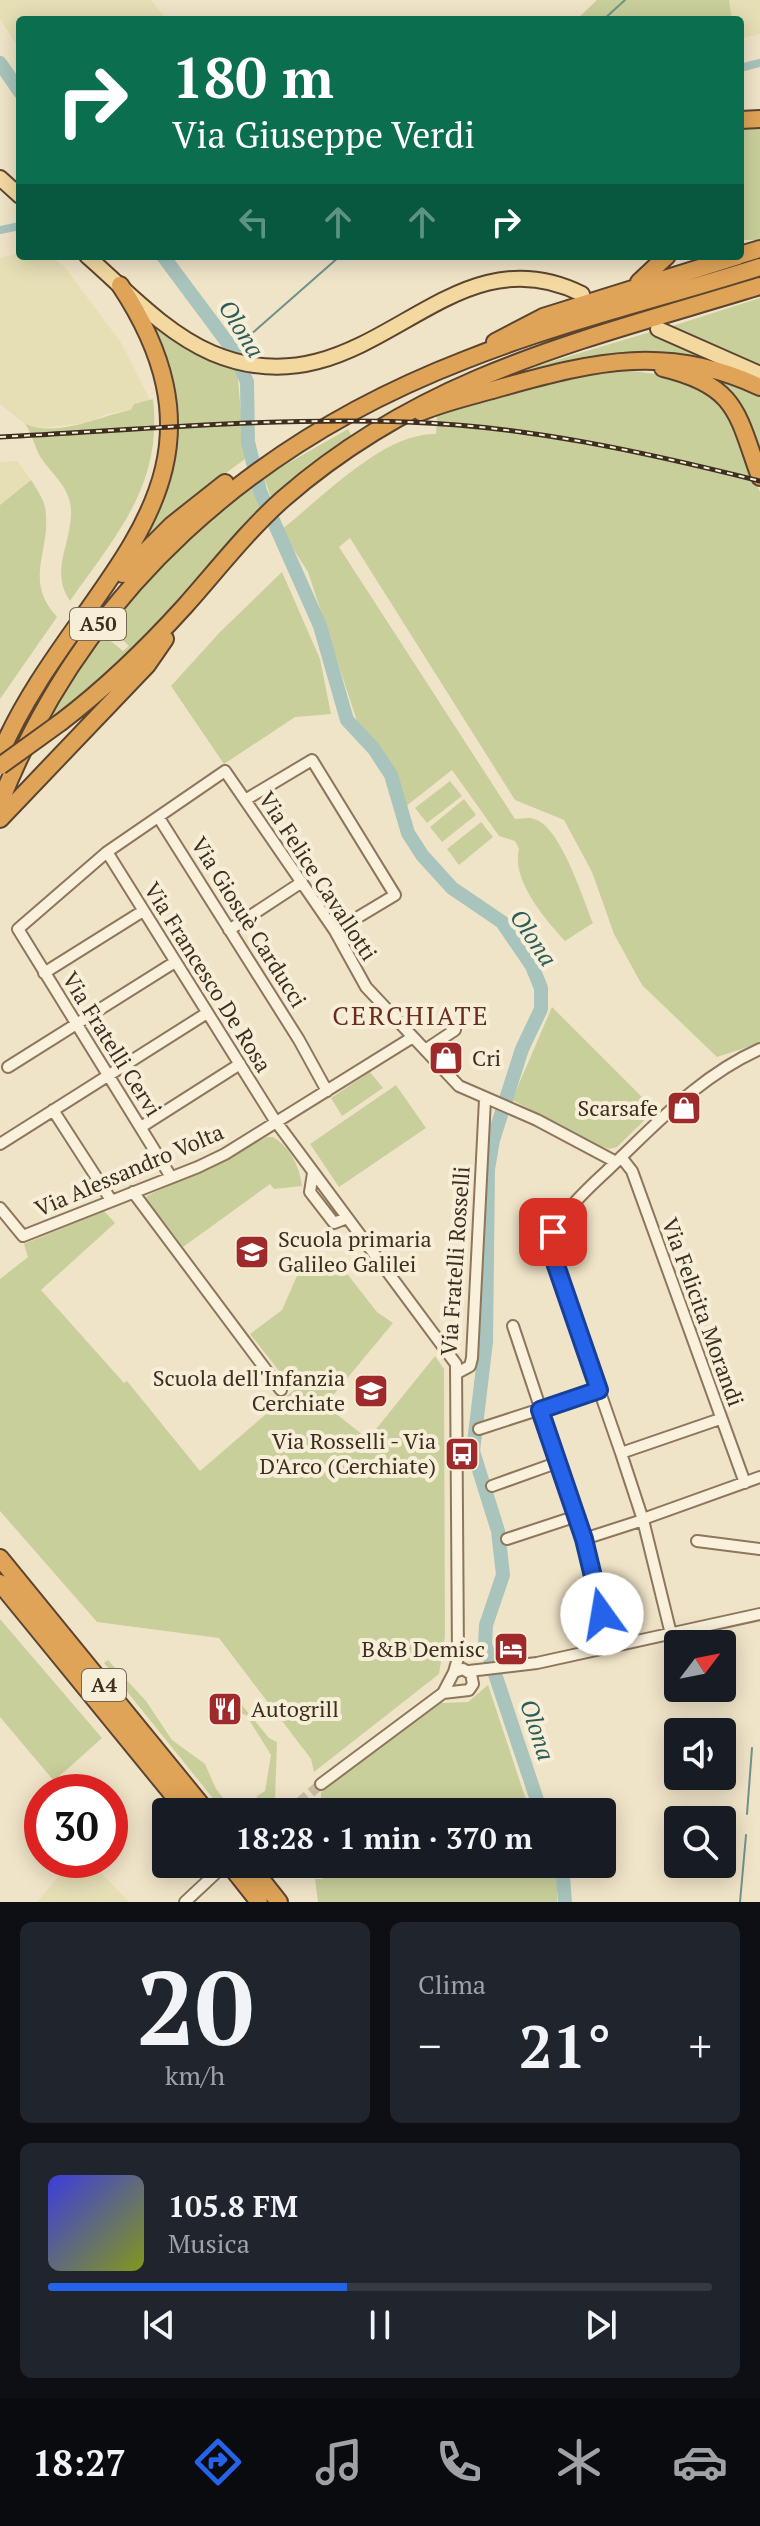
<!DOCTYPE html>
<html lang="it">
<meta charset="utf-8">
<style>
:root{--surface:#171b24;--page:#20242c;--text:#f1f3f6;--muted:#9ea1a6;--line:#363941;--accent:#2563eb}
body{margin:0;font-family:"PT Serif",serif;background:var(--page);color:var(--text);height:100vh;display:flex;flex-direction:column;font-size:30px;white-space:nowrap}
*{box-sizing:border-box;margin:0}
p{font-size:26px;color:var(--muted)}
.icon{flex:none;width:44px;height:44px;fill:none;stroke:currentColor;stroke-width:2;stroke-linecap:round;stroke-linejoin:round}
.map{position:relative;height:1902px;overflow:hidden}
.panel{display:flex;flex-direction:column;gap:20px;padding:20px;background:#0d0f14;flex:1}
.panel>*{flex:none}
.hud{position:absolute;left:16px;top:16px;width:728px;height:244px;border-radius:8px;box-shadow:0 4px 20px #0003;background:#0b6e4f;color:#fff;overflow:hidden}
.needle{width:52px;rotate:58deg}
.fabs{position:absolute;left:664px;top:1630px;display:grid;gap:16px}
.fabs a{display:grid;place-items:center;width:72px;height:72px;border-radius:8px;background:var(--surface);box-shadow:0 4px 20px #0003;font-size:40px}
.speed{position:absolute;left:24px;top:1774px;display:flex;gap:16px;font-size:40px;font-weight:700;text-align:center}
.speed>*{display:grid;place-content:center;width:104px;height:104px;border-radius:50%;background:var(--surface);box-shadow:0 4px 20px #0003;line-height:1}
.speed .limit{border:12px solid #d22;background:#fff;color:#111}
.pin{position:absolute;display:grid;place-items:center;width:68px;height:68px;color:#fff;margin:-34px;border-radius:16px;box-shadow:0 4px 12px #0006}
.me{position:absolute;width:88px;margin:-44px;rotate:347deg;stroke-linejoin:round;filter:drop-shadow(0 0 6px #0008)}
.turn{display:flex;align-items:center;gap:28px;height:168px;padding:0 24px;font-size:36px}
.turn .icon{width:104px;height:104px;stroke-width:2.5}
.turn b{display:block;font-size:56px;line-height:68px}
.lanes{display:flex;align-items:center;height:76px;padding:0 24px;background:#0003;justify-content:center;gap:40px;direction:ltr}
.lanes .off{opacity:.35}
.big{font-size:60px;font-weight:700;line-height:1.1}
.panel .card{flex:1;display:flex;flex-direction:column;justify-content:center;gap:12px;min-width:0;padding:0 28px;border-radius:12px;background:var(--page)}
.panel .dial{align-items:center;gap:0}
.dial b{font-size:104px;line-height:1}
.song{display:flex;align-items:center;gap:24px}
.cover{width:96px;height:96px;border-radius:12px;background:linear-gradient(135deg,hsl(240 70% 55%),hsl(70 70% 35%))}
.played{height:8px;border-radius:4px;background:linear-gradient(90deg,var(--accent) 45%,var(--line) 45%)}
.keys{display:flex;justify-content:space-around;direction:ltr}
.heat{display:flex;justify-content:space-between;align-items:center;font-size:44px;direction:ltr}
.panel .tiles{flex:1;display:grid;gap:20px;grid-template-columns:1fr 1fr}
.card:last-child{grid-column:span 2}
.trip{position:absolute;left:152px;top:1798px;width:464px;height:80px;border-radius:8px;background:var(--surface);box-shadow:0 4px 20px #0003;font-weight:700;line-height:80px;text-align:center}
.tabs{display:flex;height:128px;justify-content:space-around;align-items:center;background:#090b0e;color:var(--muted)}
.tabs .icon{width:56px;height:56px}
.tabs .active{color:var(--accent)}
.tabs b{font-size:36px;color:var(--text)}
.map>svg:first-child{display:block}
</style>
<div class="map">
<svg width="760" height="1902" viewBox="0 0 760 1902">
<rect width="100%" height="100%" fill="#f0e4c8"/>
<!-- farmland -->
<path fill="#e6deb5" d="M0 0H151L167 20H20V50L0 19Z
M729 0H760V34L740 39V20H732Z
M20 253 48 256 63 265 120 341 150 400 134 404 131 410 106 414 92 422 39 428 25 424 0 404V258Z
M17 461 31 480 0 505V462Z
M73 1860H89L129 1902H37Z"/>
<!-- green -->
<path fill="#c9cf9b" d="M597 0H729L732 20H576Z
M760 125V240H740V126Z
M760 298V369L669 327Z
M148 318 184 348 237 369 245 459 192 498 131 557 171 458Z
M650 332 697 354 695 358 627 353 481 387 540 365Z
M624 370C661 374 710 380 731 415 744 437 749 468 760 492V1043L717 1057 642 985 614 934 592 872 564 820 515 800 350 538 339 547 515 819C520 819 529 817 534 819 560 825 583 899 593 923L565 941C545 919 511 880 519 849L515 841 499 836 452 770 405 807 387 757 358 724 308 572 281 530C322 498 384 432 436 434L437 417 433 411 590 372Z
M694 371 760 393V461L752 431Z
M153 399C163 485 116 535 70 601 49 570 72 544 71 511 71 489 53 475 41 458 34 447 33 434 25 424 57 438 100 416 131 410L134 404Z
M348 429 351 435 272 500 264 477Z
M31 480C38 491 46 502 46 515 49 554 24 581 57 617L0 699V505Z
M253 485 261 510 141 642 90 691 44 725 101 633 123 651 129 646 108 626C147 570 200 527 253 485Z
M282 572 320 659 331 714 295 717 224 764 171 686 220 632Z
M450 781 462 796 427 823 415 808Z
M464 799 476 815 442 842 430 827Z
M481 822 493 837 459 865 447 849Z
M552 1007 655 1110 617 1147 609 1149 600 1146 512 1100Z
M370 1072 383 1088 342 1116 331 1098Z
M396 1085 426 1128 339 1187 310 1144Z
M267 1137H273C290 1147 300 1167 302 1186L274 1189 270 1184 183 1247 162 1219 158 1221 145 1201 147 1196Z
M104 1211 115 1223 41 1290 124 1383 127 1381 200 1471 294 1390 250 1334 282 1310 303 1262 334 1257 377 1312 393 1323 325 1405 368 1439 435 1356 444 1369 445 1636 439 1674 314 1772 311 1759 219 1638 97 1622 0 1511V1279L28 1257 24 1244Z
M0 1619 102 1738 54 1781 0 1717Z
M108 1660 146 1701 172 1740 205 1764 216 1789 234 1812H224L104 1663Z
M488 1685 530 1812H321V1792L441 1698 442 1703 468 1702Z
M241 1704 269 1738 277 1742 275 1799 282 1812H255L257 1796 265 1791 271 1755 246 1715 238 1713Z
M322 1864H557V1902H318L315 1879H323Z"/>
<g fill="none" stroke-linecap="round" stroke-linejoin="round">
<!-- stream -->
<path stroke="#6f938a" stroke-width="2" d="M603 20 625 0
M233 350 340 256
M747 1814 752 1748
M740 1902 746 1835"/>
<!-- canal -->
<path stroke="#a9c4bc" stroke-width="8" d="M740 68 760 63
M0 230 20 226"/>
<!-- river -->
<path stroke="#a9c4bc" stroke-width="14" d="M0 63 20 92
M163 256 233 350 247 382 248 442 260 491 320 626 347 720 374 749 391 775 408 833 422 855 452 888 502 922 532 966 541 988V1009L522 1049 493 1140 488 1169 486 1342 473 1451 498 1531 503 1575 486 1625 485 1644 541 1812
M562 1864 565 1902"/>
<!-- minor-tunnel -->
<path stroke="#ccc0a6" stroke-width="10" stroke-dasharray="10 5" stroke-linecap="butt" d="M288 1812 321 1784"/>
<!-- minor casing -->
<g stroke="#8d765c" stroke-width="14">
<path id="minor" d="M245 800 312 760 395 895 335 931
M159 818 299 1040 327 1091
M107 852 274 1119 456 1364 458 1658 454 1672
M229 930 302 882
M44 973 143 911
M425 1050 455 1030
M8 1067 175 962
M53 1110 111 1200
M141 1127 240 1064
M0 1144 207 1013
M621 1157 632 1171 745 1483
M616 1162C591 1187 557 1212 550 1248L621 1453 720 1419
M313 1173 310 1192 334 1223 347 1218
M171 1177 18 929 107 852 225 771 335 931 366 987 459 1086 537 1120 616 1162C661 1119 702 1075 760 1049
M133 1192 281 1390
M0 1208 23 1236 198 1167 225 1154 413 1037
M513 1326 584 1539 610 1647
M457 1373 470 1366 472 1358 485 1099
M479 1429 599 1390
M621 1453 643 1520 671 1634
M492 1486 559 1462
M643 1519 760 1477
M507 1539 577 1516
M584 1539 643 1520
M697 1541 760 1549
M469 1671 537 1663 760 1614
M321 1784 443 1693 454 1672 463 1669 471 1674 473 1684 469 1690 443 1693
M185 1902 216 1873"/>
</g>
<!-- major casing -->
<g stroke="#5b4430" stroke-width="18">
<path id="major" d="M0 178 20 196
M87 256C126 290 164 332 212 353 368 419 442 224 582 294
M658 329 760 374"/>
</g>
<!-- highway casing -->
<g stroke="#5b4430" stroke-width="20">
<path id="highway" d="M740 120 760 119
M740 255 760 249
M639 282 667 256
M495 342 543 317 738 256
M663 368C738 386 737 414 760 477
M421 412C447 401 476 395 503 387 595 361 669 344 760 387
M123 574 172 525 225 483
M61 722C107 687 147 648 185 606 217 570 247 531 283 499 426 374 584 340 760 286
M0 754C74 581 256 491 120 285
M0 803C84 589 253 442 465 360 560 322 662 298 760 267
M0 819 147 665 165 639
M0 1558 207 1812
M0 1583 187 1812
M229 1864 259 1902
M249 1864 279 1902"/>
</g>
<!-- minor -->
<use href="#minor" stroke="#faf1dc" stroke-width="10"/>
<!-- major -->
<use href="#major" stroke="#f3d9a0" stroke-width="14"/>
<!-- highway -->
<use href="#highway" stroke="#e0a458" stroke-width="16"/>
<!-- rail casing -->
<g stroke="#3d2e20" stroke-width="5">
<path id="rail" d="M0 437C136 430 271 417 407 422 527 426 644 452 760 481"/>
</g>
<!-- rail -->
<use href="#rail" stroke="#f7eed8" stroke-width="2" stroke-dasharray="6" stroke-linecap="butt"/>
<!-- highway-bridge casing -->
<g stroke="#5b4430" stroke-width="20" stroke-linecap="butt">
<path id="highway-bridge" d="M0 766 61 722"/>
</g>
<!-- highway-bridge -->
<use href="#highway-bridge" stroke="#e0a458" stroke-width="16"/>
</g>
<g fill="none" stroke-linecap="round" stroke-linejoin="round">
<!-- route casing -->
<g stroke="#184099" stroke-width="20">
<path id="route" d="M553 1232 550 1248 599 1390 540 1410 584 1539 602 1614"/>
</g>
<!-- route -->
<use href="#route" stroke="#2563eb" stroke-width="14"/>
</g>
<!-- icons -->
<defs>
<g id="shop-square" transform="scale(1.8)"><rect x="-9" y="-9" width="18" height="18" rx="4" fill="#9e2a2b" stroke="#f7eed8"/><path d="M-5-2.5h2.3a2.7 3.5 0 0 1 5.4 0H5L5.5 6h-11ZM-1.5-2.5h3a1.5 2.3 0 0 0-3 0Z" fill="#fff"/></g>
<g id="school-square" transform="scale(1.8)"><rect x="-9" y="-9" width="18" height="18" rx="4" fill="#9e2a2b" stroke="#f7eed8"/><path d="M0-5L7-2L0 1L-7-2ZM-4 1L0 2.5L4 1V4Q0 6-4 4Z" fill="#fff"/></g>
<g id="bus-square" transform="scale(1.8)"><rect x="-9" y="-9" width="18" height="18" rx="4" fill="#9e2a2b" stroke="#f7eed8"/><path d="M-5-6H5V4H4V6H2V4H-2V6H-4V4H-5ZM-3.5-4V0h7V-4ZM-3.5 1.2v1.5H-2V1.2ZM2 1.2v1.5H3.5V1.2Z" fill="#fff"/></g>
<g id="hotel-square" transform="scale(1.8)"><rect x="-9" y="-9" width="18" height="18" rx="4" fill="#9e2a2b" stroke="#f7eed8"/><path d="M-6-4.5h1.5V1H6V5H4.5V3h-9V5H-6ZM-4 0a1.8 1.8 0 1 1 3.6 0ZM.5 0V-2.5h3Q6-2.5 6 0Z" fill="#fff"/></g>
<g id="restaurant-square" transform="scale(1.8)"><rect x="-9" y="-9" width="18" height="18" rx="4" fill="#9e2a2b" stroke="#f7eed8"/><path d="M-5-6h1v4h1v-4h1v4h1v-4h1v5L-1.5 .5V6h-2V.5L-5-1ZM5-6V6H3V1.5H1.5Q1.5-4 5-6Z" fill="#fff"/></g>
</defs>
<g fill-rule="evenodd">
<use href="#shop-square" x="446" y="1058"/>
<use href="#shop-square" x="684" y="1108"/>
<use href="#school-square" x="252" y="1252"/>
<use href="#school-square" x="371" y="1391"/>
<use href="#bus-square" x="462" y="1454"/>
<use href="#hotel-square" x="511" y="1649"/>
<use href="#restaurant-square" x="225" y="1709"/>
</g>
<g text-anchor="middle" stroke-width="8" stroke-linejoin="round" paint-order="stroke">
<!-- shield labels -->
<g fill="#f7eed8" stroke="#756857" stroke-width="2">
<rect x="70" y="608" width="56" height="32" rx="6"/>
<rect x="82" y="1669" width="44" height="32" rx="6"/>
</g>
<g font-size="20" font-weight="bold" fill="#3d2e20">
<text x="98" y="631">A50</text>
<text x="104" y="1692">A4</text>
</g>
<!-- street labels -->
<g font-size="22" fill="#3d2e20" stroke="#f7eed8">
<text transform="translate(318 876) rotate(57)" y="8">Via Felice Cavallotti</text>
<text transform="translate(249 922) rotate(58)" y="8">Via Giosuè Carducci</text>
<text transform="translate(208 977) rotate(58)" y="8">Via Francesco De Rosa</text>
<text transform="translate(112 1044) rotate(58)" y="8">Via Fratelli Cervi</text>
<text transform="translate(129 1170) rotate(-23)" y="8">Via Alessandro Volta</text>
<text transform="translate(455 1261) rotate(-86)" y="8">Via Fratelli Rosselli</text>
<text transform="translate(703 1312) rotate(70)" y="8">Via Felicita Morandi</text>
</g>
<!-- poi labels -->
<g font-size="22" fill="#3d2e20" stroke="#f7eed8" text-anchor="end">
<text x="472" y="1066" text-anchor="start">Cri</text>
<text x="658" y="1116">Scarsafe</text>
<text x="278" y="1247" text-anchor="start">Scuola primaria<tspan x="278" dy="25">Galileo Galilei</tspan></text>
<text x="345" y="1386">Scuola dell'Infanzia<tspan x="345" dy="25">Cerchiate</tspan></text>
<text x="436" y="1449">Via Rosselli - Via<tspan x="436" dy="25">D'Arco (Cerchiate)</tspan></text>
<text x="485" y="1657">B&amp;B Demisc</text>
<text x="251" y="1717" text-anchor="start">Autogrill</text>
</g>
<!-- water labels -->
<g font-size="24" font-style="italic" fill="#2f5d5a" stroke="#f7eed8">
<text transform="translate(241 329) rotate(58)" y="8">Olona</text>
<text transform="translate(533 938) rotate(56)" y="8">Olona</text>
<text transform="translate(537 1730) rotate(72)" y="8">Olona</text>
</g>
<!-- quarter labels -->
<g font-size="26" letter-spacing="2" fill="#6b2e1e" stroke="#f7eed8">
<text x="411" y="1025">CERCHIATE</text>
</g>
</g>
</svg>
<div class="fabs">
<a><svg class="needle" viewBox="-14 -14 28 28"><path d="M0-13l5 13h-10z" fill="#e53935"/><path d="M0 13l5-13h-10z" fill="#9ea1a6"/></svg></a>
<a><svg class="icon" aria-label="sound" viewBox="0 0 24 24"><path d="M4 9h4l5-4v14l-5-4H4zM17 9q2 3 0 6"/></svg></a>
<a><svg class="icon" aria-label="search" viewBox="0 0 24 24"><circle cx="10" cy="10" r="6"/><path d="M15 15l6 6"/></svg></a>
</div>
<div class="speed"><div class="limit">30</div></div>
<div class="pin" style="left:553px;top:1232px;background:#d93025"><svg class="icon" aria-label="arrive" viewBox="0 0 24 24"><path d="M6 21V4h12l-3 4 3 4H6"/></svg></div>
<svg class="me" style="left:602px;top:1614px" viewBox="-20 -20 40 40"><circle r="19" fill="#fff"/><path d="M0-13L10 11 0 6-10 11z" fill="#2563eb"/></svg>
<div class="trip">18:28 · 1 min · 370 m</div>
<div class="hud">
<div class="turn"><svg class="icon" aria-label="right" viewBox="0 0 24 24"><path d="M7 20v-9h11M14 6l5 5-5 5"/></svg><div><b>180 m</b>Via Giuseppe Verdi</div></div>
<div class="lanes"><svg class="icon off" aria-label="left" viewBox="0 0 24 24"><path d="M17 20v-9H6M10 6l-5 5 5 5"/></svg><svg class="icon off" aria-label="ahead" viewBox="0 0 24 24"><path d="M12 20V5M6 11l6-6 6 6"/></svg><svg class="icon off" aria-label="ahead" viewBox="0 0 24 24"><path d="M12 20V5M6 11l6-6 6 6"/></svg><svg class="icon" aria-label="right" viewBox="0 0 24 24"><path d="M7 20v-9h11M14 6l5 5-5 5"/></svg></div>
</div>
</div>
<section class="panel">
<div class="tiles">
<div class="card dial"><b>20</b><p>km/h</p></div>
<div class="card"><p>Clima</p>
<div class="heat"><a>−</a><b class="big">21°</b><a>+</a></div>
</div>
<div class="card">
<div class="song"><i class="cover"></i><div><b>105.8 FM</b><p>Musica</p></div></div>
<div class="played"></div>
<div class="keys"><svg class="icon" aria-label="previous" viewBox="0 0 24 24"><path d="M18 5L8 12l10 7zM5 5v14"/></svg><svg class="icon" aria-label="pause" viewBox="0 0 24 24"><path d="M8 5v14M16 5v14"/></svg><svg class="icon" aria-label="next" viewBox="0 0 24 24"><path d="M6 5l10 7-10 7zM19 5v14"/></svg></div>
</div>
</div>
</section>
<nav class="tabs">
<b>18:27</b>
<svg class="icon active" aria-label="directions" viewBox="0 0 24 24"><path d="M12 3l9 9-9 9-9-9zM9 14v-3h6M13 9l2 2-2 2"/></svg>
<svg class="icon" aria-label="music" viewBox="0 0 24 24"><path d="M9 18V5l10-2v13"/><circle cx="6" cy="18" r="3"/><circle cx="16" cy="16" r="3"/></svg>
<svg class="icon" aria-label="phone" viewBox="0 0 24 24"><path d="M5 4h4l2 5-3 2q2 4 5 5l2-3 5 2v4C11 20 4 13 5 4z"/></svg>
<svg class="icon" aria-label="climate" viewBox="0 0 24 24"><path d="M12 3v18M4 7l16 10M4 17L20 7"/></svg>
<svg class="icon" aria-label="car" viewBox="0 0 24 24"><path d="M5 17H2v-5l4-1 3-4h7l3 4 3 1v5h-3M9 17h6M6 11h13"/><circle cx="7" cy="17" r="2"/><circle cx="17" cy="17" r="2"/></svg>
</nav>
